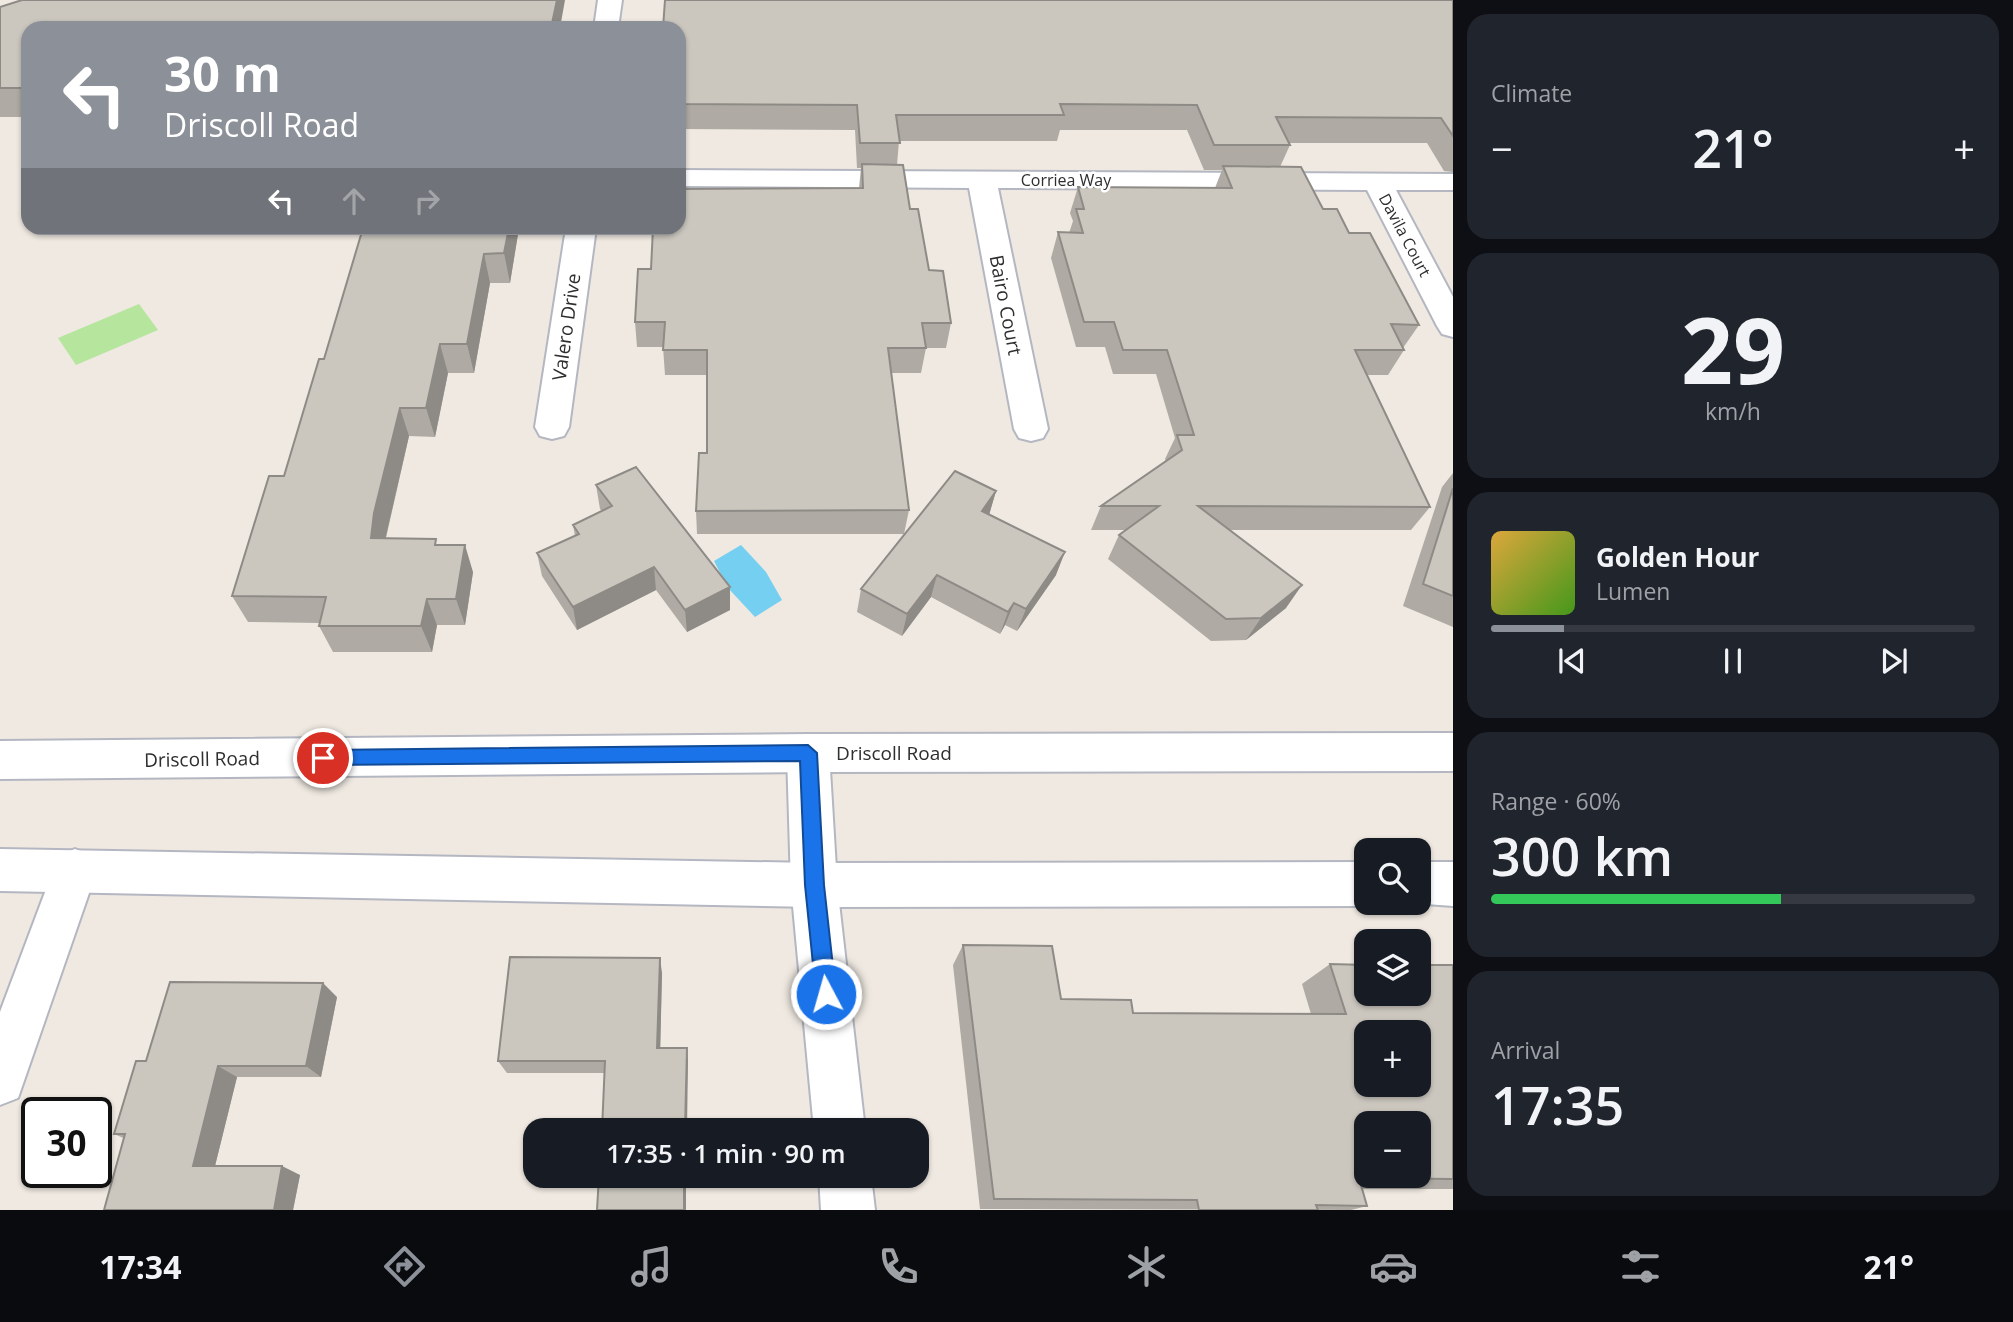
<!DOCTYPE html>
<meta charset="utf-8">
<style>
:root{--surface:#171b24;--page:#20242c;--text:#f1f3f6;--muted:#9ea1a6;--line:#363941;--accent:#8c9099}
body{margin:0;font-family:"Open Sans",sans-serif;background:var(--page);color:var(--text);height:100vh;display:flex;flex-direction:column;font-size:26px;white-space:nowrap}
*{box-sizing:border-box;margin:0}
p{font-size:23px;color:var(--muted)}
.icon{flex:none;width:38px;height:38px;fill:none;stroke:currentColor;stroke-width:2;stroke-linecap:round;stroke-linejoin:round}
.map{position:relative;flex:1;overflow:hidden}
.sheet{display:flex;flex-direction:column;gap:14px;padding:14px;background:#0d0f14;width:560px}
.sheet>*{flex:none}
.banner{position:absolute;left:21px;top:21px;width:665px;height:214px;border-radius:21px;box-shadow:0 2px 5px #0004;background:#8c9099;color:#fff;overflow:hidden}
.tools{position:absolute;left:1354px;top:838px;display:grid;gap:14px}
.tools a{display:grid;place-items:center;width:77px;height:77px;border-radius:14px;background:var(--surface);box-shadow:0 2px 5px #0004;font-size:35px}
.speed{position:absolute;left:21px;top:1097px;display:flex;gap:14px;font-size:35px;font-weight:700;text-align:center}
.speed>*{display:grid;place-content:center;width:91px;height:91px;border-radius:50%;background:var(--surface);box-shadow:0 2px 5px #0004;line-height:1}
.speed .limit{border:4px solid #111;border-radius:10px;background:#fff;color:#111}
.pin{position:absolute;display:grid;place-items:center;width:60px;height:60px;color:#fff;margin:-30px;border:4px solid #fff;border-radius:50%;box-shadow:0 2px 7px #0007}
.me{position:absolute;width:77px;margin:-38px;rotate:354deg;stroke-linejoin:round;filter:drop-shadow(0 0 5px #0008)}
.turn{display:flex;align-items:center;gap:24px;height:147px;padding:0 28px;font-size:32px}
.turn .icon{width:91px;height:91px;stroke-width:2.5}
.turn b{display:block;font-size:49px;line-height:60px}
.lanes{display:flex;align-items:center;height:66px;padding:0 28px;background:#0003;justify-content:center;gap:35px;direction:ltr}
.lanes .off{opacity:.35}
.big{font-size:52px;font-weight:600;line-height:1.1}
.sheet .tile{flex:1;display:flex;flex-direction:column;justify-content:center;gap:10px;min-width:0;padding:0 24px;border-radius:21px;background:var(--page)}
.sheet .dial{align-items:center;gap:0}
.dial b{font-size:91px;line-height:1}
.song{display:flex;align-items:center;gap:21px}
.cover{width:84px;height:84px;border-radius:10px;background:linear-gradient(135deg,hsl(40 70% 55%),hsl(100 70% 35%))}
.played{height:7px;border-radius:4px;background:linear-gradient(90deg,var(--accent) 15%,var(--line) 15%)}
.keys{display:flex;justify-content:space-around;direction:ltr}
.heat{display:flex;justify-content:space-between;align-items:center;font-size:38px;direction:ltr}
.charge{height:10px;border-radius:5px;background:linear-gradient(90deg,#34c759 60%,var(--line) 0)}
.trip{position:absolute;left:523px;top:1118px;width:406px;height:70px;border-radius:21px;background:var(--surface);box-shadow:0 2px 5px #0004;font-weight:600;line-height:70px;text-align:center}
.tabs{display:flex;height:112px;justify-content:space-around;align-items:center;background:#090b0e;color:var(--muted)}
.tabs .icon{width:49px;height:49px}
.tabs .selected{color:var(--accent)}
.tabs b{font-size:32px;color:var(--text)}
main{display:flex;flex:1;min-height:0}
.map>svg:first-child{display:block}
</style>
<main>
<div class="map">
<svg width="1453" height="1210" viewBox="0 0 1453 1210">
<rect width="100%" height="100%" fill="#efe9e1"/>
<!-- green -->
<path fill="#b6e59e" d="M139 304 158 330 76 365 58 338Z"/>
<!-- water -->
<path fill="#75cff0" d="M741 545 766 572 782 600 755 617 728 588 714 561Z"/>
<g fill="none" stroke-linecap="round" stroke-linejoin="round">
<!-- street casing -->
<g stroke="#b4b7c1" stroke-width="4">
<path id="street" d="M598 0H622L618 28H594Z
M679 170 1453 174V190H1396L1453 297V337L1442 334 1437 326 1367 190 998 188 1048 429 1043 438 1031 441 1019 438 1014 429 969 188 679 186Z
M566 228H596L569 427 564 436 552 439 540 436 535 427Z
M808 734 823 740 829 753 837 885 865 1130H814L791 885 787 753 793 740Z
M75 849 91 855 97 870 18 1098 0 1105V1012L59 855Z
M819 1176H871L875 1210H821Z"/>
</g>
<!-- secondary casing -->
<g stroke="#b4b7c1" stroke-width="4">
<path id="secondary" d="M1453 733V771L808 772 0 779V741L808 734Z
M0 849 814 863 1367 862V903H1374L1367 906 814 907 0 891Z
M1419 862H1453V906L1412 903H1419Z"/>
</g>
<!-- street -->
<use href="#street" fill="#fff" fill-rule="evenodd"/>
<!-- secondary -->
<use href="#secondary" fill="#fff" fill-rule="evenodd"/>
</g>
<!-- wall -->
<path fill="#afaba4" d="M1453 0V172L1444 171 1427 143H1289L1290 145 1280 167 1323 209 1349 233 1419 325 1403 348 1404 350 1388 375H1367L1430 507 1411 530H1229L1286 608 1246 640 1211 641 1108 559 1119 535 1127 530H1091L1101 506 1166 461 1165 459 1175 438 1156 374H1113L1105 347H1076L1051 258 1058 232 1069 233 1073 221 1070 213 1078 187 1215 188 1222 170H1204L1187 130H1060L1057 141H899L897 165 929 270 951 323 946 348H926L921 373H891L909 510 904 534H697L696 511 707 453V375H665L663 347H637L635 322 651 269 859 188 861 168H857L855 130 679 129V28Z
M0 7 28 28V117H0Z
M519 228 510 283H490L474 373H448L435 437 409 436 386 538 438 545 473 572 465 625H437L432 652H333L319 626 320 623 248 622 232 596 284 476 324 359Z
M1453 473V627L1403 606 1442 487Z
M596 485 730 610 687 632 656 590 577 630 542 576 537 553 575 536 573 525 602 511 600 509Z
M996 491 989 515 1056 575 1017 631 1005 625 1000 634 931 597 902 636 857 612 861 589Z
M963 945 1061 999 1133 1013 1311 1014 1302 984 1330 964 1453 965V1189H1362L1367 1206 1351 1210 980 1209 953 965Z
M662 973 660 1048 688 1060 605 1073H507L498 1061Z
M337 997 321 1077H237L215 1166 300 1175 293 1210 114 1134 146 1061Z"/>
<!-- shaded-wall -->
<path fill="#8e8b86" d="M557 0H565L560 28H551Z
M509 228H519L510 283 504 253Z
M484 254 490 283 474 373 467 344Z
M440 344 448 373 435 437 426 408Z
M400 408 409 436 385 540 371 538 374 513Z
M996 491 989 515 982 511Z
M465 545 473 572 465 625 456 599Z
M1065 552 1056 575 1017 631 1026 609Z
M654 567 656 590 577 630 573 607Z
M937 575 931 597 902 636 907 614Z
M1302 585 1286 608 1246 640 1261 618Z
M730 587V610L687 632 685 610Z
M427 599 437 625 432 652 421 626Z
M1014 603 1005 625 1000 634 1008 612Z
M660 958 662 973 660 1060 657 1048Z
M323 983 337 997 321 1077 306 1066Z
M687 1048 688 1060 687 1130H685Z
M218 1066 237 1077 213 1174 193 1166Z
M282 1166 300 1175 293 1210H274Z
M684 1176H686V1210H684Z"/>
<!-- building -->
<path fill="#cbc7bf" stroke="#8e8b86" stroke-width="2" fill-rule="evenodd" d="M22 0H557L551 28H28V88H0V7Z
M665 0H1453V136L1441 118 1276 117 1290 145H1214L1197 105 1060 104 1064 115H896L900 143H860L857 105 679 104V28H663Z
M862 164 903 165 910 209H918L929 270 943 271 951 323H922L926 348H888L909 510 696 511 699 453H707V350H663L665 322H635L638 269H651L653 228H679V189L863 188Z
M1223 166 1301 167 1323 209H1337L1349 233H1370L1419 325 1391 324 1404 350H1355L1430 507 1198 506 1302 585 1261 618 1226 619 1119 535 1159 506H1101L1182 450 1177 435H1194L1167 350H1123L1114 322H1084L1058 232 1083 233 1076 209H1084L1078 187 1232 188Z
M363 228H509L504 253 484 254 467 344H440L426 408H400L374 513 371 538 436 539 435 545H465L456 599H427L421 626H319L326 597 232 596 269 476H284L319 359H324Z
M636 467 730 587 685 610 654 567 573 607 537 553 579 534 573 525 612 506 596 485Z
M955 471 996 491 982 511 1065 552 1026 609 1014 603 1008 612 937 575 907 614 861 589Z
M1453 488V596L1423 584Z
M963 945 1052 946 1061 999 1131 1000 1133 1013 1346 1014 1330 964 1367 965V994H1419V965H1453V1179L1359 1178 1367 1206 1316 1205 1318 1210H1199L1197 1200 994 1199ZM1367 1032H1419V1085H1367ZM1367 1124H1419V1176H1367Z
M510 957 660 958 657 1048H687L685 1130H602L605 1061H498Z
M170 982 323 983 306 1066H218L193 1166H282L274 1210H104L125 1134H114L136 1061H146Z
M599 1176H684V1210H597Z"/>
<!-- route -->
<path fill="#1a73e8" stroke="#114b97" stroke-width="2" d="M808 745 817 753 824 885 836 994 833 1001 826 1004 819 1001 816 994 805 885 800 761 323 765 314 758 323 750Z"/>
<g text-anchor="middle" stroke-width="5" stroke-linejoin="round" paint-order="stroke">
<!-- far-street labels -->
<g font-size="16" fill="#2e2e2e" stroke="#fff">
<text x="1066" y="186">Corriea Way</text>
<text transform="translate(1405 235) rotate(62)" y="6">Davila Court</text>
</g>
<!-- street labels -->
<g font-size="19" fill="#2e2e2e" stroke="#fff">
<text transform="translate(1006 305) rotate(79)" y="7">Bairo Court</text>
<text transform="translate(566 327) rotate(-82)" y="7">Valero Drive</text>
<text x="894" y="760">Driscoll Road</text>
<text transform="translate(202 759) rotate(-1)" y="7">Driscoll Road</text>
</g>
</g>
</svg>
<div class="tools">
<a><svg class="icon" aria-label="search" viewBox="0 0 24 24"><circle cx="10" cy="10" r="6"/><path d="M15 15l6 6"/></svg></a>
<a><svg class="icon" aria-label="layers" viewBox="0 0 24 24"><path d="M12 4l9 5-9 5-9-5zM3 14l9 5 9-5"/></svg></a>
<a>+</a>
<a>−</a>
</div>
<div class="speed"><div class="limit">30</div></div>
<div class="pin" style="left:323px;top:758px;background:#d93025"><svg class="icon" aria-label="arrive" viewBox="0 0 24 24"><path d="M6 21V4h12l-3 4 3 4H6"/></svg></div>
<svg class="me" style="left:826px;top:994px" viewBox="-20 -20 40 40"><circle r="17" fill="#1a73e8" stroke="#fff" stroke-width="3"/><path d="M0-11L8 9 0 5-8 9z" fill="#fff"/></svg>
<div class="trip">17:35 · 1 min · 90 m</div>
<div class="banner">
<div class="turn"><svg class="icon" aria-label="left" viewBox="0 0 24 24"><path d="M17 20v-9H6M10 6l-5 5 5 5"/></svg><div><b>30 m</b>Driscoll Road</div></div>
<div class="lanes"><svg class="icon" aria-label="left" viewBox="0 0 24 24"><path d="M17 20v-9H6M10 6l-5 5 5 5"/></svg><svg class="icon off" aria-label="ahead" viewBox="0 0 24 24"><path d="M12 20V5M6 11l6-6 6 6"/></svg><svg class="icon off" aria-label="right" viewBox="0 0 24 24"><path d="M7 20v-9h11M14 6l5 5-5 5"/></svg></div>
</div>
</div>
<section class="sheet">
<div class="tile"><p>Climate</p>
<div class="heat"><a>−</a><b class="big">21°</b><a>+</a></div>
</div>
<div class="tile dial"><b>29</b><p>km/h</p></div>
<div class="tile">
<div class="song"><i class="cover"></i><div><b>Golden Hour</b><p>Lumen</p></div></div>
<div class="played"></div>
<div class="keys"><svg class="icon" aria-label="previous" viewBox="0 0 24 24"><path d="M18 5L8 12l10 7zM5 5v14"/></svg><svg class="icon" aria-label="pause" viewBox="0 0 24 24"><path d="M8 5v14M16 5v14"/></svg><svg class="icon" aria-label="next" viewBox="0 0 24 24"><path d="M6 5l10 7-10 7zM19 5v14"/></svg></div>
</div>
<div class="tile"><p>Range · 60%</p><b class="big">300 km</b><div class="charge"></div></div>
<div class="tile"><p>Arrival</p><b class="big">17:35</b></div>
</section>
</main>
<nav class="tabs">
<b>17:34</b>
<svg class="icon selected" aria-label="directions" viewBox="0 0 24 24"><path d="M12 3l9 9-9 9-9-9zM9 14v-3h6M13 9l2 2-2 2"/></svg>
<svg class="icon" aria-label="music" viewBox="0 0 24 24"><path d="M9 18V5l10-2v13"/><circle cx="6" cy="18" r="3"/><circle cx="16" cy="16" r="3"/></svg>
<svg class="icon" aria-label="phone" viewBox="0 0 24 24"><path d="M5 4h4l2 5-3 2q2 4 5 5l2-3 5 2v4C11 20 4 13 5 4z"/></svg>
<svg class="icon" aria-label="climate" viewBox="0 0 24 24"><path d="M12 3v18M4 7l16 10M4 17L20 7"/></svg>
<svg class="icon" aria-label="car" viewBox="0 0 24 24"><path d="M5 17H2v-5l4-1 3-4h7l3 4 3 1v5h-3M9 17h6M6 11h13"/><circle cx="7" cy="17" r="2"/><circle cx="17" cy="17" r="2"/></svg>
<svg class="icon" aria-label="filters" viewBox="0 0 24 24"><path d="M4 7h16M4 17h16"/><circle cx="9" cy="7" r="2"/><circle cx="15" cy="17" r="2"/></svg>
<b>21°</b>
</nav>
